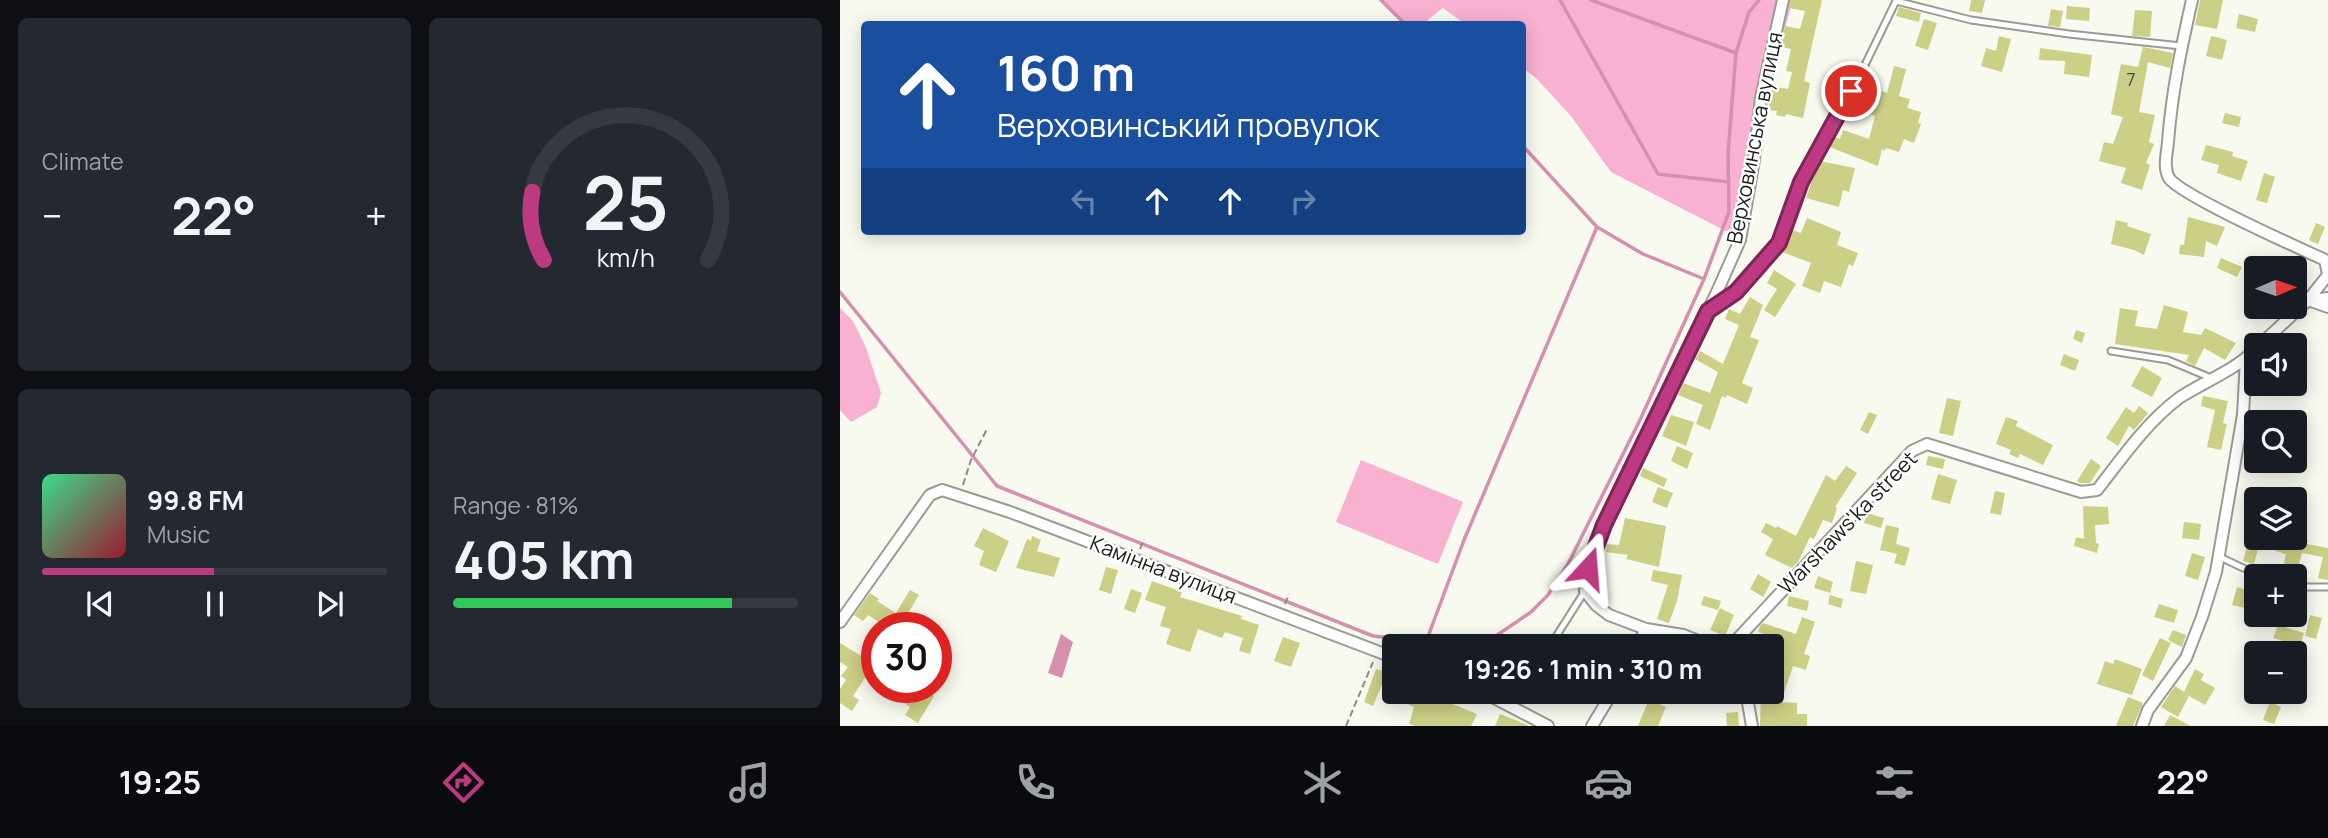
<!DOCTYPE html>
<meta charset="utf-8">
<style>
:root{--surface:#171b24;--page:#242831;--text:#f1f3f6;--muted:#9ea1a6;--line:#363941;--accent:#bd3a82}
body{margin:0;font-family:Manrope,sans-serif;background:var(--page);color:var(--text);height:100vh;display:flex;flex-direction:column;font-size:26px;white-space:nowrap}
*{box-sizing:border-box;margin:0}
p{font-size:23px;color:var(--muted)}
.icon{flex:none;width:38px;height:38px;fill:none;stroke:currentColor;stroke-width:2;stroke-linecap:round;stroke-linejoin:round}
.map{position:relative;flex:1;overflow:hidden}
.drawer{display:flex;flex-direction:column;gap:18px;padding:18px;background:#0d0f14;width:840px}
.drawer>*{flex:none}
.guide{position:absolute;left:21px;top:21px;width:665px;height:214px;border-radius:7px;box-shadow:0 4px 18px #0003;background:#1a4fa0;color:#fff;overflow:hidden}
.needle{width:46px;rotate:88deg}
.buttons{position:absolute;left:1404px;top:256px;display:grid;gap:14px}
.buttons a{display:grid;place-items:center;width:63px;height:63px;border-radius:7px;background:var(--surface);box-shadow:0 4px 18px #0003;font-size:35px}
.speed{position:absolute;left:21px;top:612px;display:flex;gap:14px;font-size:35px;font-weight:700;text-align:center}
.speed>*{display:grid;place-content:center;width:91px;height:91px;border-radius:50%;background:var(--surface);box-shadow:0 4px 18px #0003;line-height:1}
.speed .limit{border:10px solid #d22;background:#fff;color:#111}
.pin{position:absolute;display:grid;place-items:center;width:60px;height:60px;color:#fff;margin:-30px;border:4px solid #fff;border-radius:50%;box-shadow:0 2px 7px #0007}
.me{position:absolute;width:77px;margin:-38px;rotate:19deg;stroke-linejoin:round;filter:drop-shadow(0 0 5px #0008)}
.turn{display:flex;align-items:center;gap:24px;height:147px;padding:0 21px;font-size:32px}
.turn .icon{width:91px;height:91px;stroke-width:2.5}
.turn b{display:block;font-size:49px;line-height:60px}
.lanes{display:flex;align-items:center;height:66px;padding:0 21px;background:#0003;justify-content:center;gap:35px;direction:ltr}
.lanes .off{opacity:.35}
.big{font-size:52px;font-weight:700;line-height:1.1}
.drawer .widget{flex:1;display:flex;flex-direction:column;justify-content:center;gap:10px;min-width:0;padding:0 24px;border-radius:10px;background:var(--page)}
.drawer .dial{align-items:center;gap:0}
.dial svg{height:182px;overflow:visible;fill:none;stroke:var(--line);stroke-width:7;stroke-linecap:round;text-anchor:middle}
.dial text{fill:var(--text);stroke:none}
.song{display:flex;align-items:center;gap:21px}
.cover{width:84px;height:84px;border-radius:10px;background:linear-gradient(135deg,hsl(150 70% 55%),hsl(350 70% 35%))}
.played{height:7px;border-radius:4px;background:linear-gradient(90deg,var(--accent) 50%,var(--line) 50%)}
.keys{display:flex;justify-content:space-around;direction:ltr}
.heat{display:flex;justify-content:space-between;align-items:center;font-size:38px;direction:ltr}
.charge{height:10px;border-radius:5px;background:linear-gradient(90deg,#34c759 81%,var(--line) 0)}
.drawer .tiles{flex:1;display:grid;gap:18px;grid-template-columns:repeat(2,1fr)}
.trip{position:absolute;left:542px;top:634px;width:402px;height:70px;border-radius:7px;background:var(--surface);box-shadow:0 4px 18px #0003;font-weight:700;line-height:70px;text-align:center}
.tab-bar{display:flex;height:112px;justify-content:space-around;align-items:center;background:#090b0e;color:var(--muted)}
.tab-bar .icon{width:49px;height:49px}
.tab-bar .current{color:var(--accent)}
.tab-bar b{font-size:32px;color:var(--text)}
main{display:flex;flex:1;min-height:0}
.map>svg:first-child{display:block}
</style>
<main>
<section class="drawer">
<div class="tiles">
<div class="widget"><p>Climate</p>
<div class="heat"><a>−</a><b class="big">22°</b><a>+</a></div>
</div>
<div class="widget dial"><svg viewBox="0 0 100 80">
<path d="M14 69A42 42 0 1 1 86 69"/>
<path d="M14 69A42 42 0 0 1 9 39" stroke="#bd3a82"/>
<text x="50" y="56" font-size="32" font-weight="700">25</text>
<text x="50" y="72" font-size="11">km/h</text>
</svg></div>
<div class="widget">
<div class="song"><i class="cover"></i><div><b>99.8 FM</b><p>Music</p></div></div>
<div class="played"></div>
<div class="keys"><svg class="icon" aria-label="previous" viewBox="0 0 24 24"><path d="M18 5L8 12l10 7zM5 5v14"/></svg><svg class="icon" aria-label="pause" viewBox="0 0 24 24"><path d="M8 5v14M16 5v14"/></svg><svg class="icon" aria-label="next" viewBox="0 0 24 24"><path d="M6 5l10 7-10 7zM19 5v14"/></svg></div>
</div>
<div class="widget"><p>Range · 81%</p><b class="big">405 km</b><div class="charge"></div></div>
</div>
</section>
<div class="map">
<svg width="1488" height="726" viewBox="0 0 1488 726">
<rect width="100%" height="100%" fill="#f8f9ef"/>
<!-- green -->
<path fill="#f8b1d1" d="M539 0H953L932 73 905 241 771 172 731 116 697 79 683 68 682 24H625L603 8 583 24H563Z
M0 308 13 321 25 345 41 393 37 407 11 422 0 410Z
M521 460 623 502 598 564 496 522Z"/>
<!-- water -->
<path fill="#d68faf" d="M221 634 233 642 222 678 208 673Z"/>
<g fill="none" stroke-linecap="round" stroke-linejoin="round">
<!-- stream -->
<path stroke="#d68faf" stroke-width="3.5" d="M541 0 565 24
M720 0 818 174 889 182
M896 53 909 12 919 0
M682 145 757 227 803 254 864 279
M0 292 157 486 533 636 623 645 647 642 691 612 708 595 728 564 800 420 864 279 889 212 888 154 896 53 751 0
M586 642 624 540 757 227"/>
</g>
<!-- building -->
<path fill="#cccf86" d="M951 0H982L964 81 970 83 963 118 946 114 945 117 936 115 937 111 928 110 932 86 948 89 952 72 946 71 951 49 941 47 945 26 960 29 965 11 949 8Z
M1131 0H1145L1142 13 1129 11Z
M1360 0H1383L1377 29 1355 25Z
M1227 6 1250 8 1249 21 1226 19Z
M1059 7 1081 13 1079 22 1056 16Z
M1211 9 1223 11 1220 27 1208 26Z
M1295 10 1312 11 1310 37 1292 36Z
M1399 14 1418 19 1415 32 1396 28Z
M1084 19 1097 23 1088 50 1075 46Z
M1159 36 1171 39 1162 72 1141 66 1146 48 1156 51Z
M1371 36 1387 40 1382 60 1366 56Z
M1303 47 1333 53 1330 68 1308 62 1299 112 1315 115 1309 142 1314 144 1306 163 1310 165 1302 190 1281 183 1286 168 1259 161 1264 142 1273 144 1283 117 1271 114 1281 64 1298 67Z
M1200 48 1252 55 1249 77 1224 74 1225 61 1199 60Z
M1054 66 1066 69 1059 96 1070 99 1067 108 1081 112 1078 123 1081 124 1074 143 1064 139 1059 152 1046 148 1045 151 1042 149 1038 166 987 146 993 136 1000 139 1003 130 1029 139 1035 116 1013 105 1022 88 1040 98 1042 91 1047 93Z
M1385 113 1401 117 1399 127 1382 123Z
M1366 145 1393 152 1392 156 1408 161 1401 181 1377 173 1379 165 1361 160Z
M979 161 1015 168 1009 192 1003 190 999 207 966 198Z
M1424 173 1435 177 1427 203 1416 200Z
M1348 217 1385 227 1377 246 1366 241 1364 257 1339 254 1340 245H1344Z
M967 218 1001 232 997 245 1018 253 1013 266 1009 264 1001 287 984 281 980 293 962 286 971 263 942 252 952 230 961 233Z
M1276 220 1288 223 1287 226 1311 234 1304 255 1294 250 1271 244Z
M1476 223 1485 227 1478 244 1469 240Z
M1381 258 1402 267 1397 277 1377 268Z
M934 270 956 284 935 317 924 310 937 289 927 283Z
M910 297 923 305 910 337 919 340 902 383 913 388 907 404 887 395 886 398 882 396 870 430 856 424 863 405 838 395 843 383 870 393 878 372 855 359 860 351 883 364 899 325 885 319 889 309 900 314Z
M1324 305 1348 312 1343 332 1361 335 1365 328 1396 343 1385 360 1364 348 1355 366 1346 361 1349 355 1275 344 1280 308 1298 311 1295 326 1317 329Z
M1236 330 1245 333 1242 343 1233 339Z
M1224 354 1239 360 1235 371 1220 365Z
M1302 366 1322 378 1312 397 1291 386Z
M1363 396 1388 401 1383 423 1387 424 1381 450 1367 447 1375 410 1361 406Z
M1107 398 1121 401 1113 436 1099 433Z
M1299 406 1308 413 1294 430 1289 426 1278 446 1266 438 1286 407 1294 413Z
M1029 412 1037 415 1028 434 1020 430Z
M831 415 854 422 846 446 822 436Z
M1166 417 1178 421 1176 426 1213 445 1203 465 1180 454 1178 458 1169 454 1171 450 1156 444Z
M837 446 853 453 847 469 831 461Z
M1088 456 1105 459 1103 469 1086 465Z
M1251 459 1261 466 1250 483H1240L1237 481Z
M1006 466 1017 473 995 507 997 508 992 523 983 520 974 539 970 537 958 562 952 568 925 555 933 539 921 532 926 523 936 528 937 526 956 536 986 475 995 481Z
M803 468 827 479 824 487 800 476Z
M1098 474 1117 480 1110 504 1091 499Z
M818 487 833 493 827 508 812 502Z
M1155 491 1165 493 1161 515 1150 513Z
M1243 506 1268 507 1269 524 1255 525 1256 543 1259 544 1257 553 1234 546 1236 537 1244 539Z
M1027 513 1044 518 1041 528 1024 523Z
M785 518 826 526 819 567 786 559 788 555 766 552 767 544 779 545Z
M1344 522 1361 524 1359 540 1342 538Z
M1046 525 1059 528 1056 544 1070 548 1065 566 1054 563 1057 554 1040 550Z
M143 528 169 541 156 572 139 565 144 551 134 546Z
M192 536 201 540 197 551 220 558 214 577 176 568 187 539 191 541Z
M1455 537 1468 540 1467 544 1488 548V580L1478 578 1483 557 1462 553 1456 577 1442 574 1446 554 1430 549 1433 538 1454 544Z
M1409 539 1420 541 1414 564 1403 561Z
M1352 553 1365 557 1358 580 1345 576Z
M1016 561 1033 565 1026 594 1010 591Z
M266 567 278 570 271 594 259 590Z
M813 570 842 575 837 601 829 623 817 619 828 585 811 581Z
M918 574 931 582 923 597 910 589Z
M978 576 993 582 990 593 974 588Z
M312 581 342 592 340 597 402 616 401 619 419 625 410 654 399 651 403 638 385 632 382 638 358 629 350 652 326 644 331 629 320 626 326 607 305 600Z
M1397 587 1410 591 1405 608 1392 605Z
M291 589 302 593 295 613 284 609Z
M70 590 79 595 59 628H49L28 615 23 621 14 615 30 593 39 599 37 601 56 613Z
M990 595 1003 599 1001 608 988 604Z
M864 596 881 601 878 610 861 605Z
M949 596 969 601 967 611 947 606Z
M1319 604 1338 610 1334 623 1314 617Z
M880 608 894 615 885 636 870 630Z
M1470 615 1482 618 1476 639 1465 636Z
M962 617 975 622 964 654 970 656 966 670 953 666 941 702 957 703V714H967V726H920L921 691H933V646H927L930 636 918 632 920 626 923 623 956 634Z
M1438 625 1464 633 1460 646 1433 638Z
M1333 630 1346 635 1342 647 1328 640Z
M443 637 460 643 451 667 434 661Z
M1320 638 1331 643 1313 681 1302 675Z
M0 643 34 664 13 696 19 700 12 711 0 703V689L6 680 1 676 8 667 0 662Z
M1275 659 1302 669 1292 695 1257 684 1265 661 1273 664Z
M536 669 547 672 533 706 524 702Z
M1355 669 1364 674 1361 680 1375 688 1365 705 1349 696 1338 717 1321 707 1335 686 1344 692Z
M65 688H72L79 692 81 689 94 696 78 723 65 715 70 707 57 698Z
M558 691H575L574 695 593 701 595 697 637 714 631 726H576L569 724 574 707 555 699Z
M1288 697 1303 703 1293 726H1276Z
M809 699 826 707 818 726H798Z
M1430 702 1441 707 1434 724 1423 720Z
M898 712 899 726H887L886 713Z
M660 714 688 725V726H655Z
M1330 715 1351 726H1324Z"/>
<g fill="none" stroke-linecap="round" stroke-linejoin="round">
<!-- service casing -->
<g stroke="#9a9b92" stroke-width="9">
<path id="service" d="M871 309 896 292 939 243 962 182 1022 71 1056 1 1131 20 1229 34 1341 46
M1271 351 1328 360 1371 378
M1380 557 1420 576
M1454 587H1488
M710 646 745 591
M657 699 667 691"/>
</g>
<!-- minor casing -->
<g stroke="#9a9b92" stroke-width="14">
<path id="minor" d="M1352 0C1341 49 1332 91 1328 142 1327 154 1323 167 1329 178 1340 195 1459 248 1485 260L1488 274
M1488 275 1468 300 1488 307
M1420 345 1468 300 1488 298
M0 622 90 495 102 490 170 512 555 658
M797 646 806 629
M871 646 843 635 806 629 769 615 756 605 745 591 748 568 764 525 877 292 900 240 914 160 921 98 943 0
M891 646 1072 451 1087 444 1241 492 1257 490C1282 458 1306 423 1339 398 1365 381 1394 371 1416 349
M641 691 708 726
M906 691 912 726
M752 726 773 691
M1302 726 1308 710 1346 658 1362 617 1376 572 1403 415 1406 359"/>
</g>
<!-- path -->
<path stroke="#8c8c86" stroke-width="2" stroke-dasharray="7 3.5" stroke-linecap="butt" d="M123 485 131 460 147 429
M300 549 304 539
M445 604 449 594
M506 726 533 662"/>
<!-- service -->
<use href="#service" stroke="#fff" stroke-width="5"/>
<!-- minor -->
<use href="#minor" stroke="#fff" stroke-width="10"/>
</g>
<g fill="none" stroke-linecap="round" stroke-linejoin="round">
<!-- route casing -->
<g stroke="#7b2654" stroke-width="18">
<path id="route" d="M748 568 764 525 868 311 896 292 939 243 961 182 1011 91"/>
</g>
<!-- route -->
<use href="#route" stroke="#bd3a82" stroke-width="12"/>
</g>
<g text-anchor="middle" stroke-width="5" stroke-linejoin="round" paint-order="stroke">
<!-- number labels -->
<g font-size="18" fill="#494a35">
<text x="1291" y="86">7</text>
</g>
<!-- street labels -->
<g font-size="21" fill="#1d1d1a" stroke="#fff">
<text transform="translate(915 138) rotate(-79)" y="7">Верховинська вулиця</text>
<text transform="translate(1008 523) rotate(-46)" y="7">Warshaws'ka street</text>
<text transform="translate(323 570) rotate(21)" y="7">Камінна вулиця</text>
</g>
</g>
</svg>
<div class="buttons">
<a><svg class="needle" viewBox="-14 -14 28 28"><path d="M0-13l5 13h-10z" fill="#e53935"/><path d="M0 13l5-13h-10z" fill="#9ea1a6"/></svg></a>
<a><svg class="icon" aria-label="sound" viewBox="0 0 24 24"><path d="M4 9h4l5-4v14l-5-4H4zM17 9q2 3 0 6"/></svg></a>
<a><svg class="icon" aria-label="search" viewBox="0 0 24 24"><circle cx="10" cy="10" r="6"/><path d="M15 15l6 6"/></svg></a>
<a><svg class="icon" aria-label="layers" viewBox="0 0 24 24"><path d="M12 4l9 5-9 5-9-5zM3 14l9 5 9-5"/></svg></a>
<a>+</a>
<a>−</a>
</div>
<div class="speed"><div class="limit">30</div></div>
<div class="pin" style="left:1011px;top:91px;background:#d93025"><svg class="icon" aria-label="arrive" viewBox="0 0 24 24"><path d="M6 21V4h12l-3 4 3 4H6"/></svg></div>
<svg class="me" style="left:748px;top:568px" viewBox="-20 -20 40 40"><path d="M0-17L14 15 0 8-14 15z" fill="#bd3a82" stroke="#fff" stroke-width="4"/></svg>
<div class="trip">19:26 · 1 min · 310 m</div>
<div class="guide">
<div class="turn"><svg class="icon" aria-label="ahead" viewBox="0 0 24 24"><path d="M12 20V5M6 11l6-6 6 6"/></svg><div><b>160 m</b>Верховинський провулок</div></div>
<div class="lanes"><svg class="icon off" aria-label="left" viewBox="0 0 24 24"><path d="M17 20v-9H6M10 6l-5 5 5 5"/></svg><svg class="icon" aria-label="ahead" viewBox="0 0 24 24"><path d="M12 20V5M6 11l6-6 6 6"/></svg><svg class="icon" aria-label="ahead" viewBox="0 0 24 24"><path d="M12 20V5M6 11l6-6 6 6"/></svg><svg class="icon off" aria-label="right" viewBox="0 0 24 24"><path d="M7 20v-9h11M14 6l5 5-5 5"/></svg></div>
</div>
</div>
</main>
<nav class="tab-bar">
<b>19:25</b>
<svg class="icon current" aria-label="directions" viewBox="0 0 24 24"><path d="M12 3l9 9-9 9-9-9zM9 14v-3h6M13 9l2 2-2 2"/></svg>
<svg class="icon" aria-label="music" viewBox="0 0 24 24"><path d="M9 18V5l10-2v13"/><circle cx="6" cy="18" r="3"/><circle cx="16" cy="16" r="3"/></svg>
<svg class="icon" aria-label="phone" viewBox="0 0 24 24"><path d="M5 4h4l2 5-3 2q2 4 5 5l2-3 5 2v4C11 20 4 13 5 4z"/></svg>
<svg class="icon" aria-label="climate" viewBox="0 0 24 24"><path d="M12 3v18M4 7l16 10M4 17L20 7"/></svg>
<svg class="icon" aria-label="car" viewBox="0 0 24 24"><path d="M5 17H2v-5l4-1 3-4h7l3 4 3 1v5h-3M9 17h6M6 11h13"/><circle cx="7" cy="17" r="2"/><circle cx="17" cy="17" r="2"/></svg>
<svg class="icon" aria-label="filters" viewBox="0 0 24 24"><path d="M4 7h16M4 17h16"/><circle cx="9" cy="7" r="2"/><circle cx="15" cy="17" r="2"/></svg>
<b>22°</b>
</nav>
